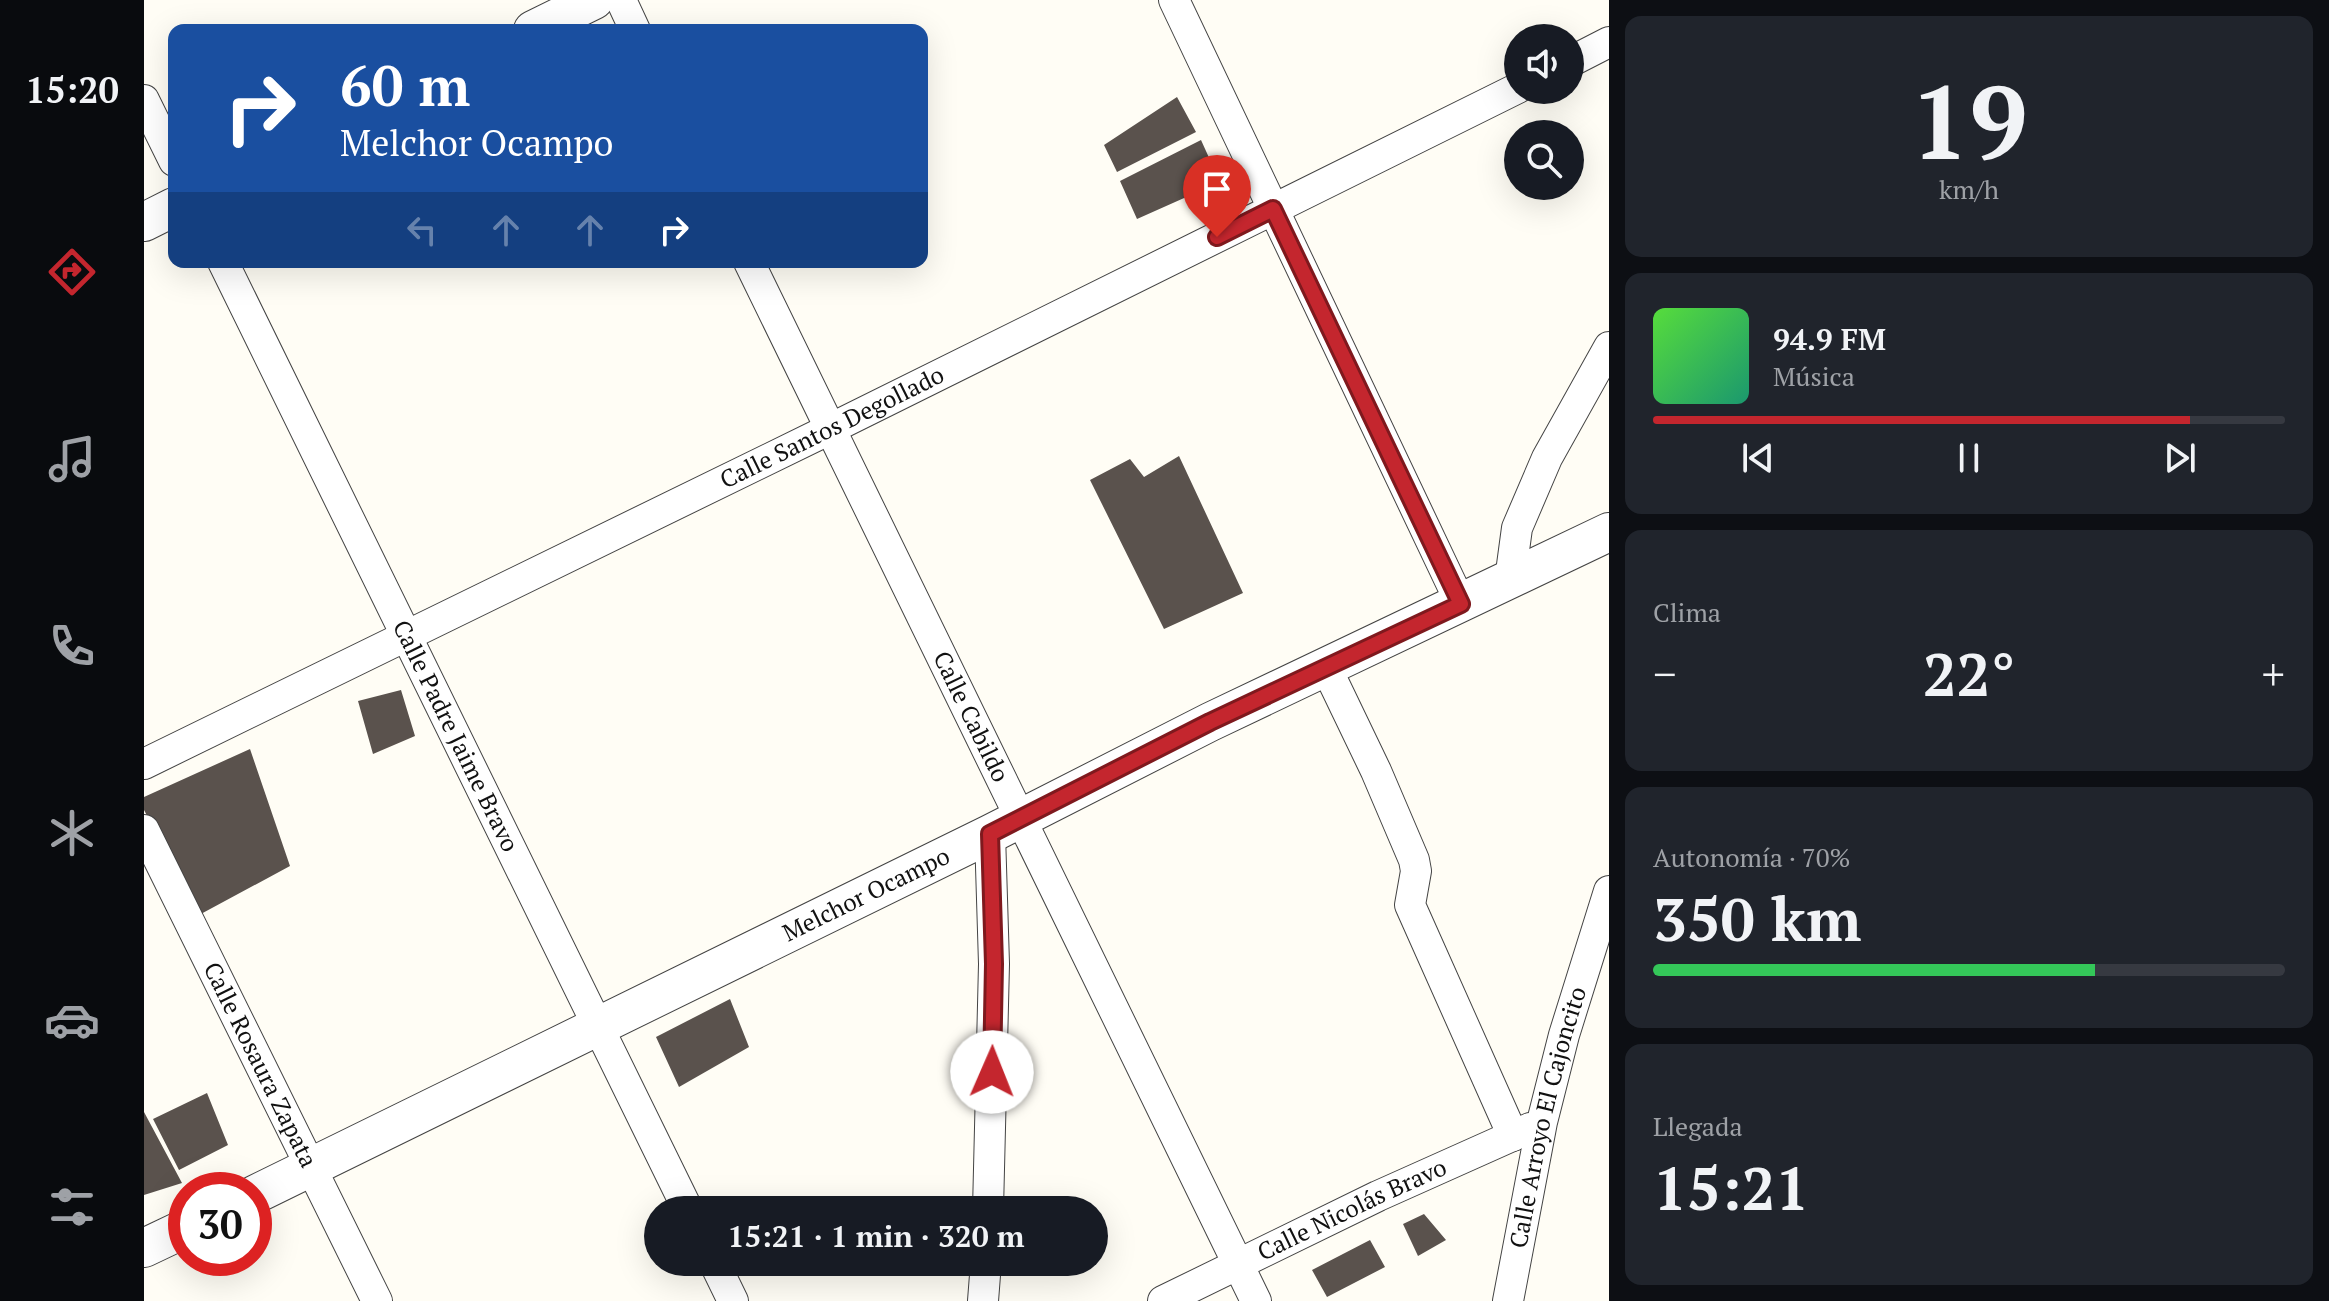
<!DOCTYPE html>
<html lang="es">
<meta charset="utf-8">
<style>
:root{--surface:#171b24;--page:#20242c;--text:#f1f3f6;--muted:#9ea1a6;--line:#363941;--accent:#c4262e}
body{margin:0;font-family:"PT Serif",serif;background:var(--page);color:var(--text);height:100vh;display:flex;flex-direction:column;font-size:30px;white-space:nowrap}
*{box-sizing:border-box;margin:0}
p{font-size:26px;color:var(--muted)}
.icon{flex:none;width:44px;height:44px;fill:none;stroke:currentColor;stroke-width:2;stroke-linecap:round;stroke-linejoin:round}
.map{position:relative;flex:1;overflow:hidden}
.drawer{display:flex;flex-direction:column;gap:16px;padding:16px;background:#0d0f14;width:720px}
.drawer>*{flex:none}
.guide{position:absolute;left:24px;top:24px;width:760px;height:244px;border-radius:16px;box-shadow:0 8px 32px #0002;background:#1a4fa0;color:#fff;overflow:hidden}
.controls{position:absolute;left:1360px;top:24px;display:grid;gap:16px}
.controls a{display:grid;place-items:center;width:80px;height:80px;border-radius:50%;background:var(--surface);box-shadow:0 8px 32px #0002;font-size:40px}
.speed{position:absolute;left:24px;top:1172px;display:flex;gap:16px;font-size:40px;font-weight:700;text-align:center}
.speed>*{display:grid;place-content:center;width:104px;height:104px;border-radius:50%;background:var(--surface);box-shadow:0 8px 32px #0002;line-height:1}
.speed .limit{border:12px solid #d22;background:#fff;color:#111}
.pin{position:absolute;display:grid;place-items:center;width:68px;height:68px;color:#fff;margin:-82px -34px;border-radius:50% 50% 50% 0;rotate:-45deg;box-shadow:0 0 8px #0007}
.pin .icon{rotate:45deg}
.me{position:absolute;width:88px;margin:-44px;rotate:1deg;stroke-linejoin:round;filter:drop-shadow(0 0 6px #0008)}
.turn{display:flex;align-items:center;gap:28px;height:168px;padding:0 40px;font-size:36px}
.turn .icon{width:104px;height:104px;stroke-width:2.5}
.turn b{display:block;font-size:56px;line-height:68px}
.lanes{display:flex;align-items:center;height:76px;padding:0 40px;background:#0003;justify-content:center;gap:40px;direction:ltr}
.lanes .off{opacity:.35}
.big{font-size:60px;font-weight:800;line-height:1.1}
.drawer .card{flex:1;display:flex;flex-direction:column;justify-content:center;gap:12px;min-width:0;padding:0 28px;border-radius:16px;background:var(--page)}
.drawer .dial{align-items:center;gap:0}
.dial b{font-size:104px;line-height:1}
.song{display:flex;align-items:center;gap:24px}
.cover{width:96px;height:96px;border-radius:12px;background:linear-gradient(135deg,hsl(110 70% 55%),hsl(160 70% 35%))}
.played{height:8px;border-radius:4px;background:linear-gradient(90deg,var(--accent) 85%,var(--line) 85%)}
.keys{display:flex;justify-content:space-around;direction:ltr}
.heat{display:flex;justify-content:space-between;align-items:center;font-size:44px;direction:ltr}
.charge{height:12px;border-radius:6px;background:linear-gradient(90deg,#34c759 70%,var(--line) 0)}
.trip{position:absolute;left:500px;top:1196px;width:464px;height:80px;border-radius:40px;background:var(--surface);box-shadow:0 8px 32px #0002;font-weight:800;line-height:80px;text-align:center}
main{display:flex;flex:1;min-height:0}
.tabs{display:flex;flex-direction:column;width:144px;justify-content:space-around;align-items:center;background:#090b0e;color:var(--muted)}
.tabs .icon{width:56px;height:56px}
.tabs .active{color:var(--accent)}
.tabs b{font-size:36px;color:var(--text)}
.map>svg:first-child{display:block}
</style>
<main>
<nav class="tabs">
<b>15:20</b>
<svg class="icon active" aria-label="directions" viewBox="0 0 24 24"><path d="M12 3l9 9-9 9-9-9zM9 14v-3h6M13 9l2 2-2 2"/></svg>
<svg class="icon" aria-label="music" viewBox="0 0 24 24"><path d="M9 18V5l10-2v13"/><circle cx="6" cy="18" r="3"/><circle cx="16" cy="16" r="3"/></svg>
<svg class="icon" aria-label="phone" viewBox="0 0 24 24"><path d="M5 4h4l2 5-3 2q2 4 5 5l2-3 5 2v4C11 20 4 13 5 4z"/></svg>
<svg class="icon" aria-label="climate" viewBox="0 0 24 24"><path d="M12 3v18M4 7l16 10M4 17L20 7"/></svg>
<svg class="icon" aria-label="car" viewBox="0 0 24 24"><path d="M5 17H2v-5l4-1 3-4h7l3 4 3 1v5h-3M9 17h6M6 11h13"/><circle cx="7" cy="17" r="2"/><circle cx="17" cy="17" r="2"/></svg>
<svg class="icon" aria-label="filters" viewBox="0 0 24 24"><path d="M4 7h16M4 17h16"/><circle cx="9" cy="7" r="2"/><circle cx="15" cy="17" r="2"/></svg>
</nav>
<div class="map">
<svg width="1465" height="1301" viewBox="0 0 1465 1301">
<rect width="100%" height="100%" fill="#fffdf5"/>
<!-- building -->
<path fill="#5a524d" d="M1033 97 1052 132 973 172 960 145Z
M1057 140 1076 182 993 219 976 181Z
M1035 456 1099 593 1020 629 946 480 986 459 1000 477Z
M257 690 271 736 229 754 214 701Z
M106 749 146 866 55 915 0 810V797Z
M586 999 605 1047 535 1087 512 1037Z
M63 1093 84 1145 35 1170 9 1119Z
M0 1112 38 1183 0 1195Z
M1280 1214 1302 1240 1274 1256 1259 1224Z
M1226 1240 1241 1267 1183 1297 1168 1270Z"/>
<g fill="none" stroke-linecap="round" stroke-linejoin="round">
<!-- minor casing -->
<g stroke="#444" stroke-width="32">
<g id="minor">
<path d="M477 0 491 30"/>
<path d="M1030 0 1317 604"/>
<path d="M1426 62 1465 42"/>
<path d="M0 100 30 161"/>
<path id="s1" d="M79 262 544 1210"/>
<path id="s2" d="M605 262 1112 1301"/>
<path d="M1366 580 1373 528 1403 458 1465 347"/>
<path d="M1182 667 1232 771 1270 860 1272 871 1266 905 1369 1136"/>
<path id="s3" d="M0 764 686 429 1374 88"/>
<path id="s4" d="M0 830 233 1301"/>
<path d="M844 1210 850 964 846 834"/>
<path d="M570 1262 589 1301"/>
<path d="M839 1301 842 1262"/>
<path id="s5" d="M1019 1301 1234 1196 1386 1128"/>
<path id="s6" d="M1364 1301 1398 1122 1420 1035 1465 891"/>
</g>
</g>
<!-- tertiary casing -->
<g stroke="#444" stroke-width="40">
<g id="tertiary">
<path d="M389 30 450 0"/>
<path d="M0 222 30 207"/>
<path id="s7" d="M110 1195 846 834 1066 722 1465 532"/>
<path d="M0 1248 42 1228"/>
</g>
</g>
<!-- minor -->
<use href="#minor" stroke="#fff" stroke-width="30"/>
<!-- tertiary -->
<use href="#tertiary" stroke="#fff" stroke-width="38"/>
</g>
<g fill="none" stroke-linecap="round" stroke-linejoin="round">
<!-- route casing -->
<g stroke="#7f191e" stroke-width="20">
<path id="route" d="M848 1072 850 964 846 834 1066 722 1317 604 1129 209 1073 237"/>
</g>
<!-- route -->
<use href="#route" stroke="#c4262e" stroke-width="14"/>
</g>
<g text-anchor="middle" stroke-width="8" stroke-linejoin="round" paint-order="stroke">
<!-- street labels -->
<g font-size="24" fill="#111" stroke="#fff">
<text dy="8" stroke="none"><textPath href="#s3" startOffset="766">Calle Santos Degollado</textPath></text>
<text dy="8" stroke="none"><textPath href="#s2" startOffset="506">Calle Cabildo</textPath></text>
<text dy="8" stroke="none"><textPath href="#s1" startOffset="528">Calle Padre Jaime Bravo</textPath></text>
<text dy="8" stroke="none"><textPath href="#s7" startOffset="682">Melchor Ocampo</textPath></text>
<text dy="8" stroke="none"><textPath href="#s4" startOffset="262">Calle Rosaura Zapata</textPath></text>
<text dy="8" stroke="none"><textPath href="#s6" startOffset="188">Calle Arroyo El Cajoncito</textPath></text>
<text dy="8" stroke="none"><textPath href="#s5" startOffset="210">Calle Nicolás Bravo</textPath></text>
</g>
</g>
</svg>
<div class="controls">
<a><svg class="icon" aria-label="sound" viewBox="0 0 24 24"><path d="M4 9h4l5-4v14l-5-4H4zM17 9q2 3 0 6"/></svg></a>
<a><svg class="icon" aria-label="search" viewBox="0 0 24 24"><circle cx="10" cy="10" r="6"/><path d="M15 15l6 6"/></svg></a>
</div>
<div class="speed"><div class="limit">30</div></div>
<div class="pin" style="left:1073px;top:237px;background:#d93025"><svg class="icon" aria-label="arrive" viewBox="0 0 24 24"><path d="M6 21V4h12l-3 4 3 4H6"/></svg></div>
<svg class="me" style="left:848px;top:1072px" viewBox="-20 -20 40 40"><circle r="19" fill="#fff"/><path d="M0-13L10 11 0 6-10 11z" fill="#c4262e"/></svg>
<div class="trip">15:21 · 1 min · 320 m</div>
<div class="guide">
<div class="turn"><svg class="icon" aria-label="right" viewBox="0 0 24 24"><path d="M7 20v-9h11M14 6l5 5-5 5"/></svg><div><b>60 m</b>Melchor Ocampo</div></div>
<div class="lanes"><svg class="icon off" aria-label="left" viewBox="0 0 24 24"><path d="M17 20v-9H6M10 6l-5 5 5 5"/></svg><svg class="icon off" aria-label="ahead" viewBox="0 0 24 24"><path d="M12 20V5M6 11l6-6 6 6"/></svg><svg class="icon off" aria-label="ahead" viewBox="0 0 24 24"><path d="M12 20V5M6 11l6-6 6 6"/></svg><svg class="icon" aria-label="right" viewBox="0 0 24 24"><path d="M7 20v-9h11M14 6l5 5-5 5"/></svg></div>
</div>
</div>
<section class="drawer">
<div class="card dial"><b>19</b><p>km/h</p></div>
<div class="card">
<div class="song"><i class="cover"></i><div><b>94.9 FM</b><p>Música</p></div></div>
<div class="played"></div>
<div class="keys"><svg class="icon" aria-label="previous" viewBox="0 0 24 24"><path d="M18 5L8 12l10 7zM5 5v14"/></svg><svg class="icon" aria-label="pause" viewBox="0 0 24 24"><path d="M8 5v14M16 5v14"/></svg><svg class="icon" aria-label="next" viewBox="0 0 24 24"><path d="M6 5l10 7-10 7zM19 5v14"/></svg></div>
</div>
<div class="card"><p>Clima</p>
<div class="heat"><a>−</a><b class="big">22°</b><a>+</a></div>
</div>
<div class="card"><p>Autonomía · 70%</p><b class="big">350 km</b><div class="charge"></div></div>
<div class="card"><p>Llegada</p><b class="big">15:21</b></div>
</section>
</main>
